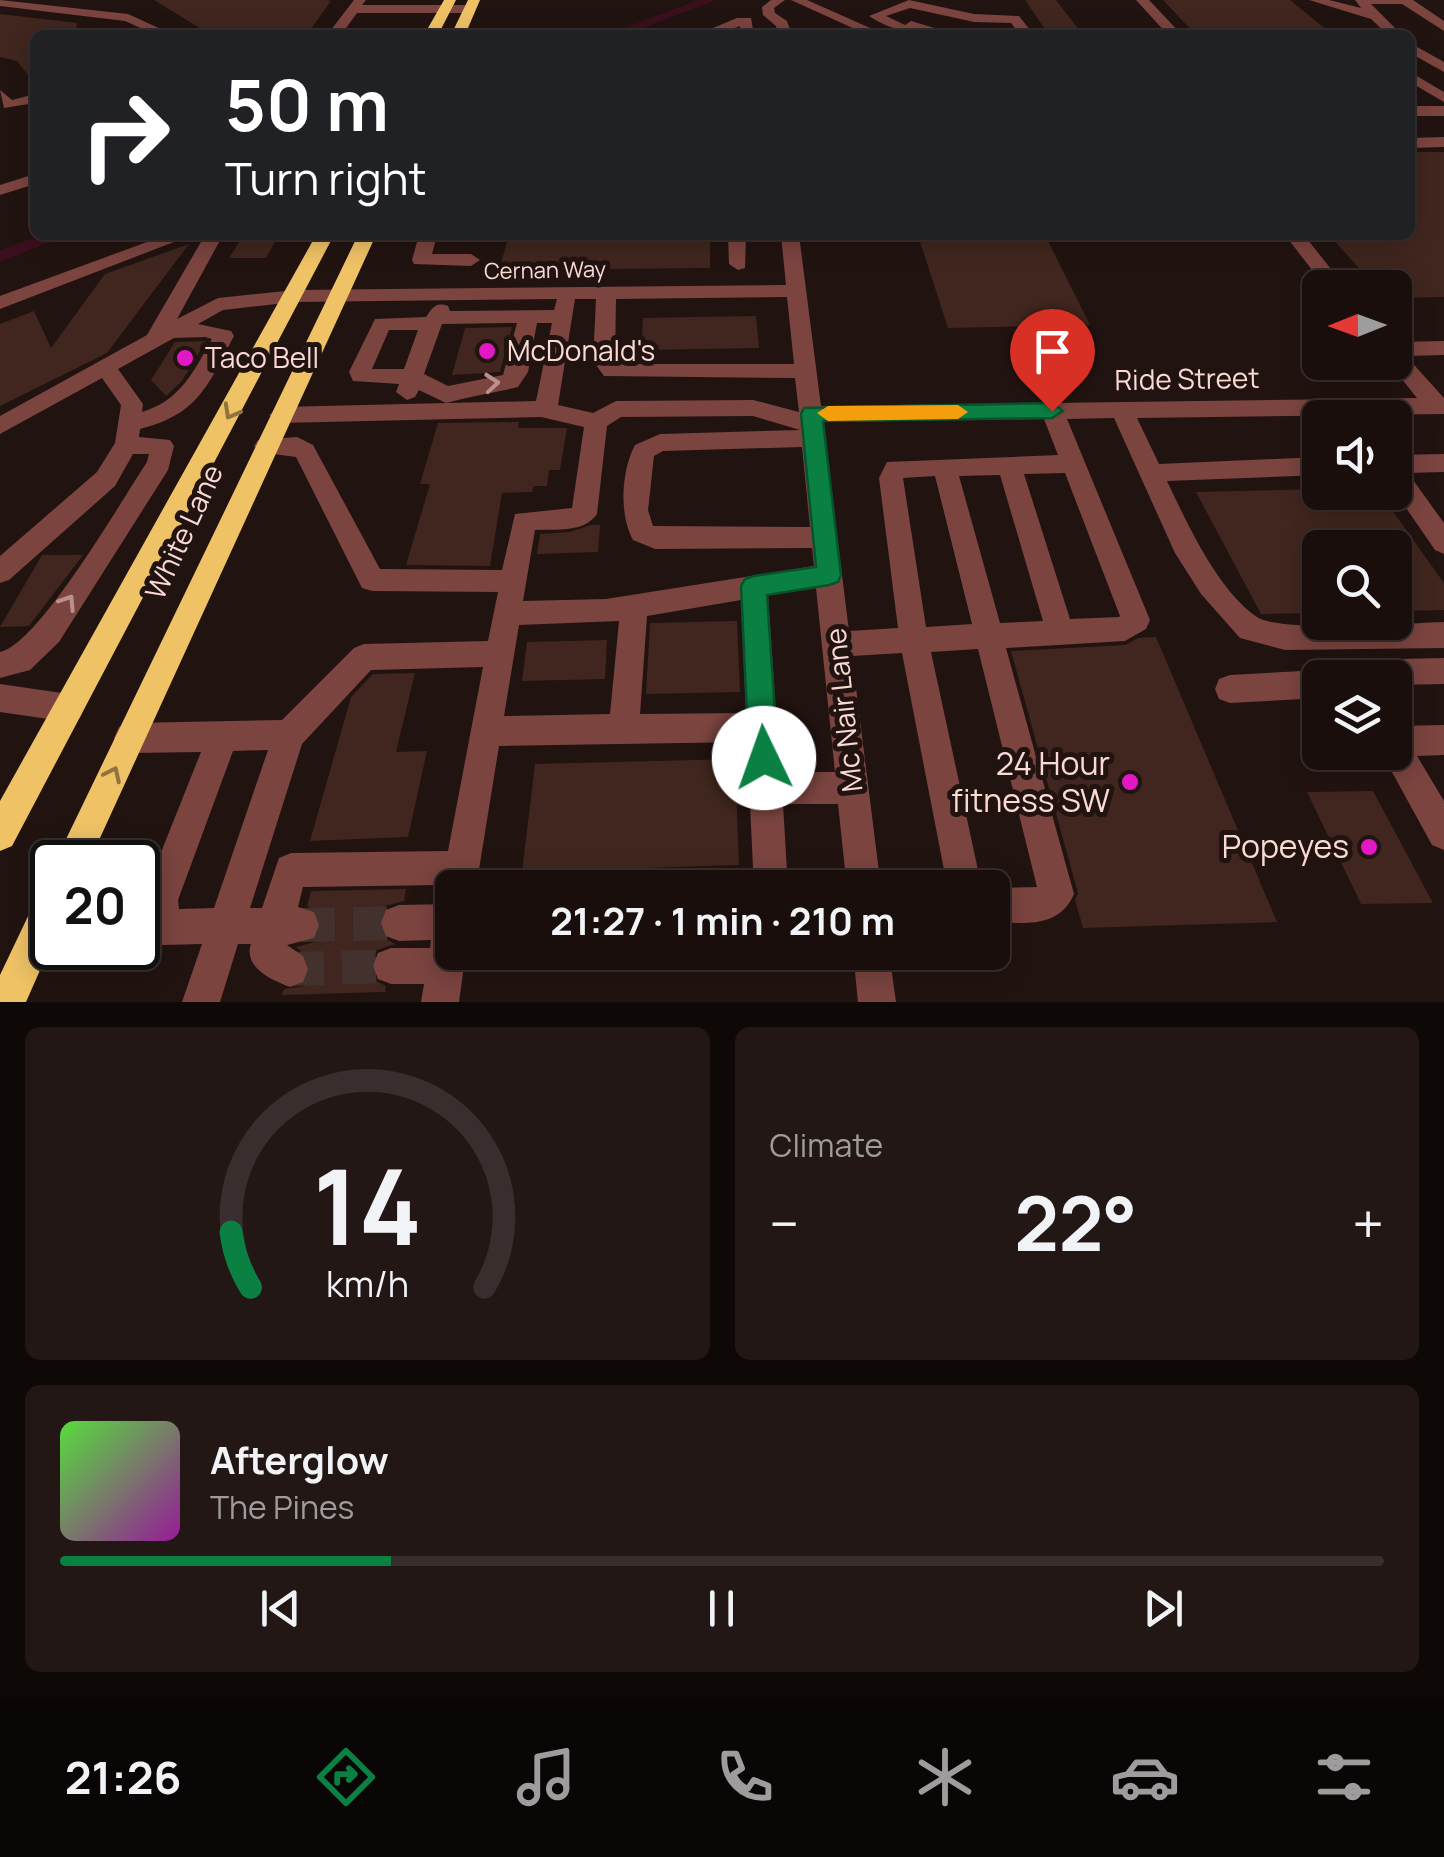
<!DOCTYPE html>
<meta charset="utf-8">
<style>
:root{--surface:#190e0c;--page:#221715;--text:#f1f3f6;--muted:#9f9c9d;--line:#372e2d;--accent:#0b8043}
body{margin:0;font-family:Manrope,sans-serif;background:var(--page);color:var(--text);height:100vh;display:flex;flex-direction:column;font-size:38px;white-space:nowrap}
*{box-sizing:border-box;margin:0}
p{font-size:32px;color:var(--muted)}
.icon{flex:none;width:55px;height:55px;fill:none;stroke:currentColor;stroke-width:2;stroke-linecap:round;stroke-linejoin:round}
.map{position:relative;height:1002px;overflow:hidden}
.sheet{display:flex;flex-direction:column;gap:25px;padding:25px;background:#0e0807;flex:1}
.sheet>*{flex:none}
.banner{position:absolute;left:30px;top:30px;width:1385px;height:210px;border-radius:15px;box-shadow:0 5px 25px #0003,0 0 0 2px var(--line);background:#202124;color:#fff;overflow:hidden}
.needle{width:65px;rotate:269deg}
.tools{position:absolute;left:1302px;top:270px;display:grid;gap:20px}
.tools a{display:grid;place-items:center;width:110px;height:110px;border-radius:15px;background:var(--surface);box-shadow:0 5px 25px #0003,0 0 0 2px var(--line);font-size:50px}
.speed{position:absolute;left:30px;top:840px;display:flex;gap:20px;font-size:50px;font-weight:700;text-align:center}
.speed>*{display:grid;place-content:center;width:130px;height:130px;border-radius:50%;background:var(--surface);box-shadow:0 5px 25px #0003,0 0 0 2px var(--line);line-height:1}
.speed .limit{border:5px solid #111;border-radius:15px;background:#fff;color:#111}
.pin{position:absolute;display:grid;place-items:center;width:85px;height:85px;color:#fff;margin:-102px -42px;border-radius:50% 50% 50% 0;rotate:-45deg;box-shadow:0 0 10px #0007}
.pin .icon{rotate:45deg}
.me{position:absolute;width:110px;margin:-55px;rotate:357deg;stroke-linejoin:round;filter:drop-shadow(0 0 8px #0008)}
.turn{display:flex;align-items:center;gap:35px;height:210px;padding:0 30px;font-size:45px}
.turn .icon{width:130px;height:130px;stroke-width:2.5}
.turn b{display:block;font-size:70px;line-height:85px}
.big{font-size:75px;font-weight:700;line-height:1.1}
.sheet .widget{flex:1;display:flex;flex-direction:column;justify-content:center;gap:15px;min-width:0;padding:0 35px;border-radius:15px;background:var(--page)}
.sheet .dial{align-items:center;gap:0}
.dial svg{height:260px;overflow:visible;fill:none;stroke:var(--line);stroke-width:7;stroke-linecap:round;text-anchor:middle}
.dial text{fill:var(--text);stroke:none}
.song{display:flex;align-items:center;gap:30px}
.cover{width:120px;height:120px;border-radius:15px;background:linear-gradient(135deg,hsl(110 70% 55%),hsl(300 70% 35%))}
.played{height:10px;border-radius:5px;background:linear-gradient(90deg,var(--accent) 25%,var(--line) 25%)}
.keys{display:flex;justify-content:space-around;direction:ltr}
.heat{display:flex;justify-content:space-between;align-items:center;font-size:55px;direction:ltr}
.sheet .tiles{flex:1;display:grid;gap:25px;grid-template-columns:1fr 1fr}
.widget:last-child{grid-column:span 2}
.trip{position:absolute;left:435px;top:870px;width:575px;height:100px;border-radius:15px;background:var(--surface);box-shadow:0 5px 25px #0003,0 0 0 2px var(--line);font-weight:700;line-height:100px;text-align:center}
.menu{display:flex;height:160px;justify-content:space-around;align-items:center;background:#0a0605;color:var(--muted)}
.menu .icon{width:70px;height:70px}
.menu .selected{color:var(--accent)}
.menu b{font-size:45px;color:var(--text)}
.map>svg:first-child{display:block}
</style>
<div class="map">
<svg width="1444" height="1002" viewBox="0 0 1444 1002">
<rect width="100%" height="100%" fill="#211310"/>
<g fill="none" stroke-linecap="round" stroke-linejoin="round">
<!-- canal -->
<path fill="#3b0f1d" fill-rule="evenodd" d="M698 0H716L625 35H606Z
M42 235H68L0 262V250Z"/>
</g>
<!-- building -->
<path fill="#40261e" d="M154 0H327L331 1 308 33 211 35Z
M1025 0H1056L1083 35H1049Z
M1163 0H1290L1333 35H1196Z
M0 14 77 23 76 35H35V84L17 61 0 57Z
M1410 152H1444V297L1395 298V288H1377L1329 235H1410Z
M244 235H279L266 258H229Z
M509 235H710V268L499 270Z
M918 235H1045L1090 325 948 328Z
M189 244 107 353 0 406V324L34 311 51 348 105 274Z
M756 316 759 348 641 350 643 318Z
M512 327 500 372 452 375 465 328Z
M206 341 182 381 166 396 151 380 175 342Z
M519 422 518 428H567L560 470H549L547 486H534L532 492 502 493 490 566 406 565 430 484H420L438 423Z
M1320 489V492H1379L1444 583V610L1395 611V548H1320V613L1261 614 1196 492Z
M591 525H600L598 552 537 554 540 534 570 532Z
M42 555H83L29 626 0 627Z
M737 621 740 692 646 694 650 623Z
M1156 637 1277 922 1083 928 1075 900 1078 893 1011 651 1125 645 1138 638Z
M607 640 605 679 522 681 527 642Z
M415 673 396 752 427 751 408 837 310 841 351 697 373 674Z
M735 759 739 865 522 872 535 764Z
M1373 791 1433 903 1361 904 1307 792Z
M406 889 404 901 385 906 378 922 382 937 395 944 377 950 370 965 374 980 386 986 385 992 282 995 284 989 304 986 312 970 306 955 296 947 315 942 322 926 318 911 307 906 311 891Z"/>
<g fill="none" stroke-linecap="round" stroke-linejoin="round">
<!-- minor-tunnel -->
<path stroke="#42312d" stroke-width="34" stroke-dasharray="34 18" stroke-linecap="butt" d="M301 925 399 923
M290 969 391 966"/>
<!-- minor -->
<path fill="#7b443f" fill-rule="evenodd" d="M0 0 128 14 174 35H156L125 21 0 6Z
M354 0H366L362 5H470L476 9 470 13H357L341 35H327Z
M771 0H785L774 8 775 13 787 21 792 35H778L776 26 763 15 762 7Z
M791 0H807L886 35H868Z
M909 0 974 14 1019 16 1034 35H1020L1011 23 974 22 910 8 886 16 905 25 911 21 938 29V35C917 35 889 30 869 16Z
M1136 0H1149L1182 35H1168Z
M1309 0H1329L1361 8 1355 0H1413L1444 21V31L1402 4H1371L1402 35H1388L1371 19Z
M737 18H751L754 35H740V26L715 35H696Z
M1410 43 1444 62V72L1410 53Z
M1410 72 1444 92V102L1410 82Z
M0 90 12 100 35 94V103L4 108Z
M1410 106H1444V116H1410Z
M1444 137V147L1410 148V138Z
M35 174V184L0 195V185Z
M166 235H192L0 309V296Z
M205 235H223L177 319 218 298 295 290 786 285 781 235H799L821 406 1417 398 1388 362H1395V342L1444 341V355L1406 356 1444 398V414L1137 418 1159 464 1320 457V475L1167 481C1187 523 1218 591 1257 617 1281 633 1410 623 1444 622V648L1285 650 1240 638 1201 594 1175 553 1114 418 1067 419 1150 620 1146 629 1125 641 1006 648 1074 894C1059 929 1024 923 992 922V888H989L1037 887 978 649 931 652 978 870 986 888H950L945 875 902 653 852 656 881 888H847L838 804H783L788 888H754L747 742 499 746 476 888H452V903L446 900 441 885 303 887 298 907 314 912 319 925 314 938 287 945 303 956 308 969 303 982 290 987C271 980 243 967 251 944H238L220 1002H182L202 944 163 945 150 940 142 900 201 752 130 753 119 749 114 738 119 727 130 723 282 720 354 648 364 644 488 641 498 592 372 591 362 588 296 457 258 452 254 446 258 440 297 437 313 445 380 569 502 570 515 514 572 508 584 427 541 417 280 423 269 415 280 407 536 401 552 323H537L528 372 518 387C494 393 470 396 446 403L419 390 415 397 407 400 396 392 399 384 353 381 349 372 375 319 426 317C433 307 436 302 448 306L450 311 554 310 557 299 295 302 223 310 198 324 231 331 234 336C208 385 199 414 140 429L139 437 170 440 174 446 168 470 59 642 30 670 0 678V652C39 644 121 501 147 462L149 454H133L115 486 9 580 0 583V556L97 472 115 443 121 405 102 378 0 434V416L147 335ZM787 297 794 364H618L615 360 616 299ZM575 299H596L593 361 604 376 795 378 799 412 753 400 616 401 593 413 558 405ZM517 323 503 375 448 386 424 374 442 324ZM389 330H418L404 369H372ZM205 337 212 339C193 372 181 400 142 412L143 404 118 369 174 338ZM753 416 800 430 660 434 635 445C621 472 619 514 633 540L655 549 812 548 814 566 606 599 523 601 535 530C556 529 584 533 597 514L607 426 621 417ZM1044 419 1058 455 887 462 879 478 898 628 849 631 823 422ZM802 447 810 527 653 526 648 510 654 456 663 451ZM1065 473 1120 616 1119 617 1070 619 1024 474ZM1000 475 1043 621 1000 623 959 476ZM935 476 972 624 926 627 903 478ZM816 588 835 772H780L768 595ZM741 600 746 713 640 714 647 616ZM619 621 610 714 504 716 519 625ZM483 667 448 851 291 853 279 858 262 908H250L302 744 371 670ZM268 750 214 908 179 909 178 900 233 751Z
M419 235H437L432 254H471L480 260 471 266 414 264 412 260Z
M728 235H746L745 268 738 270 729 264Z
M1285 235H1304L1346 288H1326Z
M1444 454V472L1408 473 1444 523V554L1435 550 1395 492V455Z
M1444 658V684L1395 685V678H1339L1337 673 1342 664 1352 660Z
M1320 670 1332 678H1320V698L1230 703 1219 699 1215 689 1219 679 1230 675Z
M0 684 69 694 80 698 84 708 80 718 69 722 0 712Z
M1444 725V755L1417 756 1444 801V850L1432 845 1381 752H1395V726Z
M452 904V952H466L459 1002H421L424 984H391L378 979 373 966 378 953 391 948H430L431 940 399 941 386 936 381 923 386 910 399 905Z
M853 952H889L896 1002H858Z"/>
<!-- major -->
<path fill="#efc266" fill-rule="evenodd" d="M444 0H456L438 35H424Z
M468 0H480L465 35H451Z
M316 235H334L12 846 0 851V801Z
M358 235H376L89 862H55Z
M52 885V943L26 1002H0V975L40 891Z"/>
</g>
<!-- one-way arrows -->
<defs><path id="oneway-chevron" d="M-2-3.5L2.5 0L-2 3.5" fill="none" stroke-width="1.6" stroke-linecap="round" stroke-linejoin="round" transform="scale(2.5)"/></defs>
<g stroke="#bb8f8a">
<use href="#oneway-chevron" transform="translate(492 383) rotate(-5)"/>
<use href="#oneway-chevron" transform="translate(68 602) rotate(-57)"/>
</g>
<g stroke="#92733f">
<use href="#oneway-chevron" transform="translate(231 412) rotate(119)"/>
<use href="#oneway-chevron" transform="translate(113 774) rotate(-65)"/>
</g>
<!-- route -->
<path fill="#0b8043" stroke="#07532c" stroke-width="2.5" d="M1052 403 1063 411 1052 418 823 421 841 575 838 582 829 585 767 595 778 758 774 768 764 772 754 768 749 758 741 586 745 579 754 576 816 567 801 414 804 408Z"/>
<!-- slow -->
<path fill="#f59e0b" d="M958 405 968 412 958 419 828 421 817 413 828 406Z"/>
<!-- markers -->
<g fill="#e318c5" stroke="#211310" stroke-width="4">
<circle cx="487" cy="351" r="10"/>
<circle cx="185" cy="358" r="10"/>
<circle cx="1130" cy="782" r="10"/>
<circle cx="1369" cy="847" r="10"/>
</g>
<g text-anchor="middle" stroke-width="10" stroke-linejoin="round" paint-order="stroke">
<!-- far-street labels -->
<g font-size="22" fill="#fbdad4" stroke="#211310">
<text transform="translate(545 270) rotate(-1)" y="8">Cernan Way</text>
</g>
<!-- poi labels -->
<g font-size="28" fill="#fbdad4" stroke="#211310" text-anchor="start">
<text x="507" y="361">McDonald's</text>
<text x="205" y="368">Taco Bell</text>
</g>
<!-- street labels -->
<g font-size="28" fill="#fbdad4" stroke="#211310">
<text transform="translate(1187 379) rotate(-1)" y="10">Ride Street</text>
<text transform="translate(184 532) rotate(-65)" y="10">White Lane</text>
<text transform="translate(844 710) rotate(-96)" y="10">Mc Nair Lane</text>
</g>
<!-- near-poi labels -->
<g font-size="32" fill="#fbdad4" stroke="#211310" text-anchor="end">
<text x="1110" y="775">24 Hour<tspan x="1110" dy="37">fitness SW</tspan></text>
<text x="1349" y="858">Popeyes</text>
</g>
</g>
</svg>
<div class="tools">
<a><svg class="needle" viewBox="-14 -14 28 28"><path d="M0-13l5 13h-10z" fill="#e53935"/><path d="M0 13l5-13h-10z" fill="#9f9c9d"/></svg></a>
<a><svg class="icon" aria-label="sound" viewBox="0 0 24 24"><path d="M4 9h4l5-4v14l-5-4H4zM17 9q2 3 0 6"/></svg></a>
<a><svg class="icon" aria-label="search" viewBox="0 0 24 24"><circle cx="10" cy="10" r="6"/><path d="M15 15l6 6"/></svg></a>
<a><svg class="icon" aria-label="layers" viewBox="0 0 24 24"><path d="M12 4l9 5-9 5-9-5zM3 14l9 5 9-5"/></svg></a>
</div>
<div class="speed"><div class="limit">20</div></div>
<div class="pin" style="left:1052px;top:411px;background:#d93025"><svg class="icon" aria-label="arrive" viewBox="0 0 24 24"><path d="M6 21V4h12l-3 4 3 4H6"/></svg></div>
<svg class="me" style="left:764px;top:758px" viewBox="-20 -20 40 40"><circle r="19" fill="#fff"/><path d="M0-13L10 11 0 6-10 11z" fill="#0b8043"/></svg>
<div class="trip">21:27 · 1 min · 210 m</div>
<div class="banner">
<div class="turn"><svg class="icon" aria-label="right" viewBox="0 0 24 24"><path d="M7 20v-9h11M14 6l5 5-5 5"/></svg><div><b>50 m</b>Turn right</div></div>
</div>
</div>
<section class="sheet">
<div class="tiles">
<div class="widget dial"><svg viewBox="0 0 100 80">
<path d="M14 69A42 42 0 1 1 86 69"/>
<path d="M14 69A42 42 0 0 1 8 52" stroke="#0b8043"/>
<text x="50" y="56" font-size="32" font-weight="700">14</text>
<text x="50" y="72" font-size="11">km/h</text>
</svg></div>
<div class="widget"><p>Climate</p>
<div class="heat"><a>−</a><b class="big">22°</b><a>+</a></div>
</div>
<div class="widget">
<div class="song"><i class="cover"></i><div><b>Afterglow</b><p>The Pines</p></div></div>
<div class="played"></div>
<div class="keys"><svg class="icon" aria-label="previous" viewBox="0 0 24 24"><path d="M18 5L8 12l10 7zM5 5v14"/></svg><svg class="icon" aria-label="pause" viewBox="0 0 24 24"><path d="M8 5v14M16 5v14"/></svg><svg class="icon" aria-label="next" viewBox="0 0 24 24"><path d="M6 5l10 7-10 7zM19 5v14"/></svg></div>
</div>
</div>
</section>
<nav class="menu">
<b>21:26</b>
<svg class="icon selected" aria-label="directions" viewBox="0 0 24 24"><path d="M12 3l9 9-9 9-9-9zM9 14v-3h6M13 9l2 2-2 2"/></svg>
<svg class="icon" aria-label="music" viewBox="0 0 24 24"><path d="M9 18V5l10-2v13"/><circle cx="6" cy="18" r="3"/><circle cx="16" cy="16" r="3"/></svg>
<svg class="icon" aria-label="phone" viewBox="0 0 24 24"><path d="M5 4h4l2 5-3 2q2 4 5 5l2-3 5 2v4C11 20 4 13 5 4z"/></svg>
<svg class="icon" aria-label="climate" viewBox="0 0 24 24"><path d="M12 3v18M4 7l16 10M4 17L20 7"/></svg>
<svg class="icon" aria-label="car" viewBox="0 0 24 24"><path d="M5 17H2v-5l4-1 3-4h7l3 4 3 1v5h-3M9 17h6M6 11h13"/><circle cx="7" cy="17" r="2"/><circle cx="17" cy="17" r="2"/></svg>
<svg class="icon" aria-label="filters" viewBox="0 0 24 24"><path d="M4 7h16M4 17h16"/><circle cx="9" cy="7" r="2"/><circle cx="15" cy="17" r="2"/></svg>
</nav>
